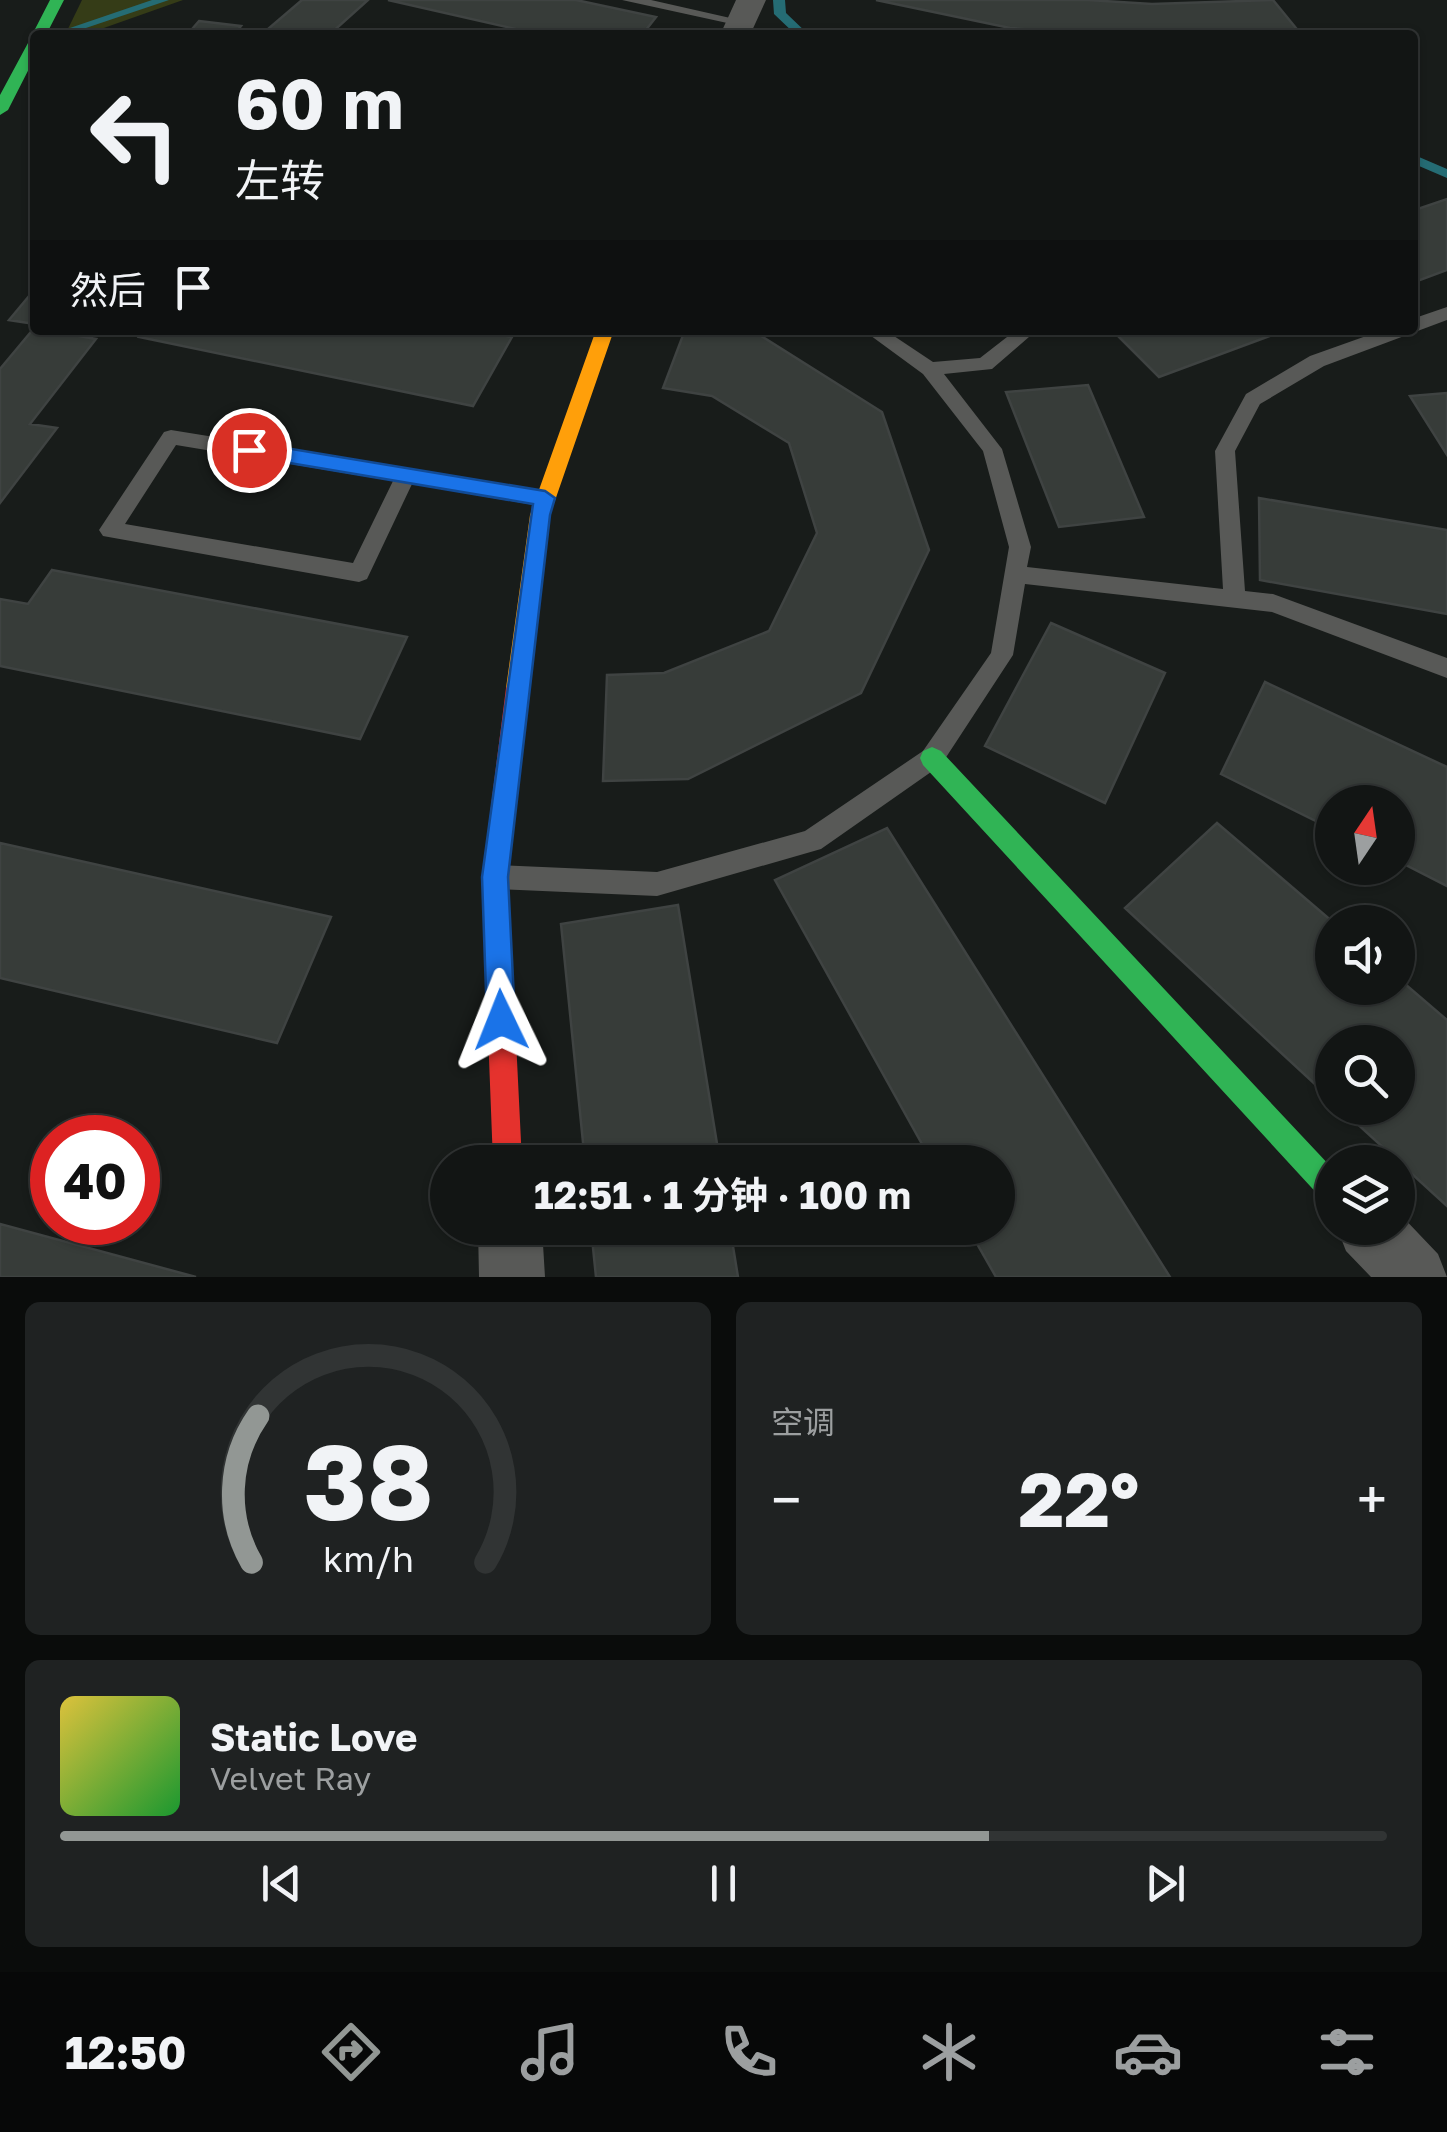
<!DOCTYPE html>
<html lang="zh">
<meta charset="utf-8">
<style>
:root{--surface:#121514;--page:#1f2222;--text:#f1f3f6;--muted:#9c9fa0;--line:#313434;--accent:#929794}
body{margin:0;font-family:"Golos Text","Noto Sans SC",sans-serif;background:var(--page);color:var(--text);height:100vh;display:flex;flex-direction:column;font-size:38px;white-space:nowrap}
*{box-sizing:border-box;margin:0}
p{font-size:32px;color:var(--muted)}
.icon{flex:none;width:55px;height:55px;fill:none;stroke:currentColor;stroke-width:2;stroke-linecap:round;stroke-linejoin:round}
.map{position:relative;height:1277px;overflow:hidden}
.drawer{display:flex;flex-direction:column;gap:25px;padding:25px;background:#0a0c0b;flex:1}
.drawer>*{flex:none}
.guide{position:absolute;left:30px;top:30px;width:1388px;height:305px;border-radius:10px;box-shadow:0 2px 8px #0004,0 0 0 2px var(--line);background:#121514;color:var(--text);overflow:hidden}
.needle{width:65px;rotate:13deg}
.fabs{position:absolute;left:1315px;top:785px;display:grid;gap:20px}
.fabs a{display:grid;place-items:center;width:100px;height:100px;border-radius:50%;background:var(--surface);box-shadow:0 2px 8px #0004,0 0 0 2px var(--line);font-size:50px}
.speed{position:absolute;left:30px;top:1115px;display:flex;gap:20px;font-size:50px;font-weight:700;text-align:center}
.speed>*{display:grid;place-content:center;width:130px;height:130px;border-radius:50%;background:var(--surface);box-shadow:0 2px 8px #0004,0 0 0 2px var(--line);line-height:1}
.speed .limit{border:15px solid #d22;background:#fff;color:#111}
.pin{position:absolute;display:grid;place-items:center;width:85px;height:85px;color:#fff;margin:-42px;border:5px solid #fff;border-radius:50%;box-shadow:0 2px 10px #0007}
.me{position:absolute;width:110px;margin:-55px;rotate:358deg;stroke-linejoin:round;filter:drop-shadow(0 0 8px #0008)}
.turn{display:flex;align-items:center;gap:35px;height:210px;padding:0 40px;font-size:45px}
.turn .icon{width:130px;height:130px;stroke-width:2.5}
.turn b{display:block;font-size:70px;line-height:85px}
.then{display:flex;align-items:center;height:95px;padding:0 40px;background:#0003;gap:20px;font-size:38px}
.big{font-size:75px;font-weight:700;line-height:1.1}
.drawer .tile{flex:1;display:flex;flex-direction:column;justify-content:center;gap:15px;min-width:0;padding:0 35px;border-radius:15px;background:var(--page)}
.drawer .dial{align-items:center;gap:0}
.dial svg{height:260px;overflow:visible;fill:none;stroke:var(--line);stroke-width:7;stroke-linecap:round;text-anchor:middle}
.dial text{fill:var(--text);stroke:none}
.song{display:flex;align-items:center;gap:30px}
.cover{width:120px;height:120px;border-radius:15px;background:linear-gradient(135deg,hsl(50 70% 55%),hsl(130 70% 35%))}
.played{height:10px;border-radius:5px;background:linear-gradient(90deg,var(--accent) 70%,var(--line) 70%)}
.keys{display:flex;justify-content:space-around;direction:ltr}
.heat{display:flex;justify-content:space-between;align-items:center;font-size:55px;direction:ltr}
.drawer .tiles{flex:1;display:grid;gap:25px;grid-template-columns:1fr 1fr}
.tile:last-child{grid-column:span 2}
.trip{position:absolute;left:430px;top:1145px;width:585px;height:100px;border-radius:50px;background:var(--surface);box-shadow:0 2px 8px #0004,0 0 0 2px var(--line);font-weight:700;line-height:100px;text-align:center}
.menu{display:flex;height:160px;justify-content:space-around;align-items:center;background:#070808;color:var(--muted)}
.menu .icon{width:70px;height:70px}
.menu .active{color:var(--accent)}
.menu b{font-size:45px;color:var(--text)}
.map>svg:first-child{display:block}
</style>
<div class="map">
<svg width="1447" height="1277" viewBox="0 0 1447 1277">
<rect width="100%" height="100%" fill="#181c1a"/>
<!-- green -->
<path fill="#353c17" d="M82 0H183L84 35H65Z"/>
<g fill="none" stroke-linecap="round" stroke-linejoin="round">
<!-- stream -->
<path fill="#256c74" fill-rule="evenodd" d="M152 0H169L77 31 67 29Z
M773 0H785L786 13 809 35H796L774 14Z
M1412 154 1447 169V178L1412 163Z"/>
</g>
<!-- building -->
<path fill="#373c39" stroke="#3f4342" stroke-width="2.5" d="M302 0H368L329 35H261Z
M388 0H576L656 17 642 35H542Z
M876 0H1088L1152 4 1273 0 1300 33 1100 35 1010 28Z
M199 21 241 26 234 35H187Z
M1447 199V270L1412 283V211Z
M35 289V324L9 320Z
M35 327 71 330 67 334 96 339 30 424 57 428 0 503V369Z
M145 330H475L512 337 473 406 139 337Z
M685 330 755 332 882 412 929 550 861 693 688 779 603 781 607 675 664 673 769 631 817 533 789 443 712 396 663 388Z
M1112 330H1286L1159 377Z
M1088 385 1144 517 1059 527 1006 392Z
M1447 393V455L1410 396Z
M1259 498 1447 530V614L1260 580Z
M52 570 407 637 360 739 0 666V599L28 604Z
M1051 623 1165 673 1105 803 985 746Z
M1265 682 1447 767V886L1398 861V802H1332V829L1221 774Z
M1217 823 1333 922 1332 988H1398V978L1447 1020V1206L1340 1108H1398V1042H1332V1100L1125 908Z
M887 828 1170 1277H996L968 1228H998V1162H932L775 880Z
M0 843 331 917 277 1043 0 978Z
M678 905 720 1162H585L561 924Z
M0 1224 196 1277H0Z
M591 1228H730L738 1277H596Z"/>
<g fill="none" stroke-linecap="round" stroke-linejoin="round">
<!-- lane -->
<path fill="#585957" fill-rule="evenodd" d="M622 0H651L748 22 741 26Z
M1447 307V320L1324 366 1260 404 1235 451 1245 591 1273 594 1447 658V678L1272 612 1025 584 1013 655 941 765 821 849 657 896 499 889 490 885 486 877 490 869 499 865 657 872 805 831 923 751 991 653 1009 547 983 451 923 374 863 330H885L933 362 980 358 1016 330H1037L992 369 944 374 1002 449 1031 547 1027 567 1223 589 1215 451 1246 394 1310 356 1383 330H1412V319Z
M171 430 545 491 555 499 545 507 412 484 367 579 359 582 103 536 99 530 103 524 164 432ZM176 445 393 481 353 563 125 524Z"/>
<!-- street -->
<path fill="#585957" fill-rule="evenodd" d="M736 0H766L750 35H720Z
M1398 1212 1438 1254 1447 1277H1371L1346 1251 1337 1228H1398Z
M478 1228H542L545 1277H479Z"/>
<!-- fast -->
<path fill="#30b455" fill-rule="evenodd" d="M50 0H64L46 35 34 38 32 35Z
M35 39V57L8 110 0 115V95L28 43Z
M932 747 941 751 1332 1168V1204L1322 1199 923 765 920 758 923 751Z"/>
<!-- slow -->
<path fill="#ff9f0a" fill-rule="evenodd" d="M596 330H614L550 515 530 688 526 695 518 698 510 695 506 688 530 515Z"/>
<!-- jam -->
<path fill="#e5322d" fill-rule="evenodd" d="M518 678 526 681 530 688 508 877 522 1162H493L482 877 506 688 510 681Z"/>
</g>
<!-- route -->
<path fill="#1a73e8" stroke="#114b97" stroke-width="2.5" d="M249 442 545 491 555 498 550 515 508 877 515 1020 511 1029 501 1033 491 1029 487 1020 482 877 533 504 242 455 239 450Z"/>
</svg>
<div class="fabs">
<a><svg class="needle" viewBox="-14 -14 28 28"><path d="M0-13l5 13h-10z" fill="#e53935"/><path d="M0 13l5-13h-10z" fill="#9c9fa0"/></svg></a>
<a><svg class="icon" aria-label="sound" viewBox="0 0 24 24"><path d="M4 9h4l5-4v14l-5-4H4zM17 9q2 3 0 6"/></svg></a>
<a><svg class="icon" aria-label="search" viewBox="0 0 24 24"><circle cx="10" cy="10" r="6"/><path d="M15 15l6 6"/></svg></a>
<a><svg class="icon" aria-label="layers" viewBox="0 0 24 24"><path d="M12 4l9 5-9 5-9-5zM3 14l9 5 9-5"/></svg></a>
</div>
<div class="speed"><div class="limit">40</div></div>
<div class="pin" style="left:249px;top:450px;background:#d93025"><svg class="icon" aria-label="arrive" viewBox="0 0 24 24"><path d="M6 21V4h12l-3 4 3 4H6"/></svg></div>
<svg class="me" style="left:501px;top:1020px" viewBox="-20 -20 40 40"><path d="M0-17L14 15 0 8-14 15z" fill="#1a73e8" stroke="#fff" stroke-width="4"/></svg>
<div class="trip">12:51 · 1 分钟 · 100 m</div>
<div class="guide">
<div class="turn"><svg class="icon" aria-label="left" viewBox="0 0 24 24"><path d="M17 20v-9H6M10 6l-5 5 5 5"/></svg><div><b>60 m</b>左转</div></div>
<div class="then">然后<svg class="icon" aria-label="arrive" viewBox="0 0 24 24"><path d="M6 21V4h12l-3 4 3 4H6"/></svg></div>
</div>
</div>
<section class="drawer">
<div class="tiles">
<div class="tile dial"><svg viewBox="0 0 100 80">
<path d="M14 69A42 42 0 1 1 86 69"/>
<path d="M14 69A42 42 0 0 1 16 24" stroke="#929794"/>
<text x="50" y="56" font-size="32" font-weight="700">38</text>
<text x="50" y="72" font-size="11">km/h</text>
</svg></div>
<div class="tile"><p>空调</p>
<div class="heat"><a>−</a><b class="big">22°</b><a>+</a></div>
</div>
<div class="tile">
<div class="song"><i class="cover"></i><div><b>Static Love</b><p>Velvet Ray</p></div></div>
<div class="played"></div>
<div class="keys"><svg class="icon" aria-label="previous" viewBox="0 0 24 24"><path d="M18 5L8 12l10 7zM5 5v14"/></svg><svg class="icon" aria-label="pause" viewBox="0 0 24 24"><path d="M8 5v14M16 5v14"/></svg><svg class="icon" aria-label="next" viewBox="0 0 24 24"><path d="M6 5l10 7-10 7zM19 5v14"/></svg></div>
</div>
</div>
</section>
<nav class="menu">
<b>12:50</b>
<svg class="icon active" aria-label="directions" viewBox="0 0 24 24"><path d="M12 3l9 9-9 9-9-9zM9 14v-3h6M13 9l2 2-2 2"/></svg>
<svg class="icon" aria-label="music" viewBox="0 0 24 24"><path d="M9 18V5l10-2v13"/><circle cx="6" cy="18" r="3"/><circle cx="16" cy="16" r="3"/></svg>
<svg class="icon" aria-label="phone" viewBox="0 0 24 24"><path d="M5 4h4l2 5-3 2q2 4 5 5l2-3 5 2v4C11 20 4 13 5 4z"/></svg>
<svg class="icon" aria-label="climate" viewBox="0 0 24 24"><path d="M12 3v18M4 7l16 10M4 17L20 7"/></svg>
<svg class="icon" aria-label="car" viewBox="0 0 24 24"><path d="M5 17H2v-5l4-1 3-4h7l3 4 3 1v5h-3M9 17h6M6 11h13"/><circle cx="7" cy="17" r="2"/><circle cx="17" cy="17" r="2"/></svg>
<svg class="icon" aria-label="filters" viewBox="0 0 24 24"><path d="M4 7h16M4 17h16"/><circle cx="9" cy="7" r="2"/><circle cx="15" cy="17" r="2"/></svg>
</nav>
